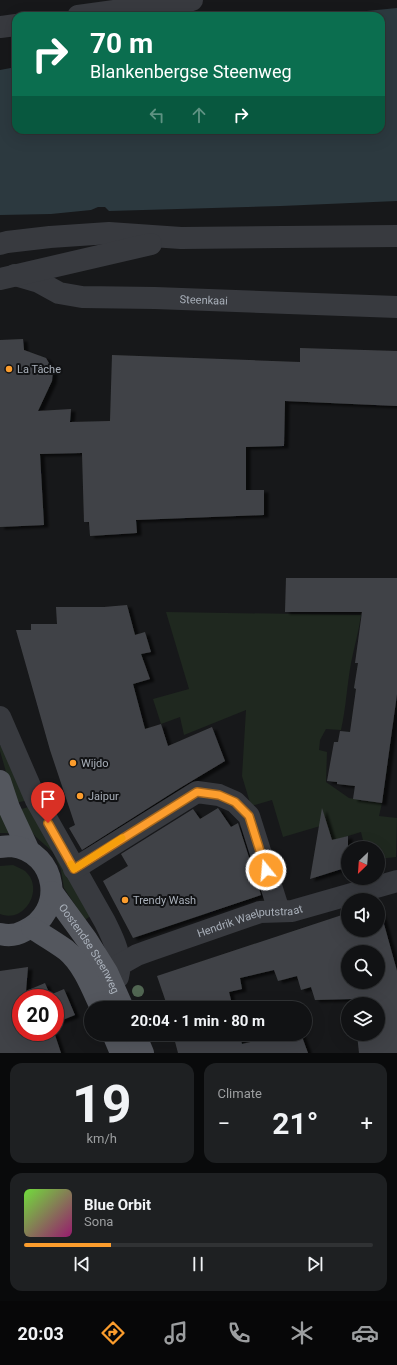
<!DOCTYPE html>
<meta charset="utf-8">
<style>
:root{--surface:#111214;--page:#1e2022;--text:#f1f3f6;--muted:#9c9ea0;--line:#303234;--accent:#fc9d2d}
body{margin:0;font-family:Roboto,sans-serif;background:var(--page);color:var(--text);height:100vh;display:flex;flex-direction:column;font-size:15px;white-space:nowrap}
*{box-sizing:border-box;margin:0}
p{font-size:13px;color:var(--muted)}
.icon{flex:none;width:22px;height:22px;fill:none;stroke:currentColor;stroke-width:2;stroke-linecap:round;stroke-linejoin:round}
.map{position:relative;height:1053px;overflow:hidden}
.side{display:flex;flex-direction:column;gap:10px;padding:10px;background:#090a0b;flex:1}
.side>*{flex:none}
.top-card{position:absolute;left:12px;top:12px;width:373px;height:122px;border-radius:12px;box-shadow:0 4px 16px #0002,0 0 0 1px var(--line);background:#0b6e4f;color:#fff;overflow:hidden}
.needle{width:26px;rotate:205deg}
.tools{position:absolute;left:341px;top:841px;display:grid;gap:8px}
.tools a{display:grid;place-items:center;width:44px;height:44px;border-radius:50%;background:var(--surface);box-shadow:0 4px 16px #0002,0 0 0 1px var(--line);font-size:20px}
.speed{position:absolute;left:12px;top:989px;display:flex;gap:8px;font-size:20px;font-weight:700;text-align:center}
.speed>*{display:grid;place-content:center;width:52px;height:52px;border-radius:50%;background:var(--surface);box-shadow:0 4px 16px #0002,0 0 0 1px var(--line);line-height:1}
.speed .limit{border:6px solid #d22;background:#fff;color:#111}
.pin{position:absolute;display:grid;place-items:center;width:34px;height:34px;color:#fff;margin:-41px -17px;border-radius:50% 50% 50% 0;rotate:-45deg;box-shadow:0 0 4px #0007}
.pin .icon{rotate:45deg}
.me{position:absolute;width:44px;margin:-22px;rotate:343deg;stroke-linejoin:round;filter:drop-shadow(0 0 3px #0008)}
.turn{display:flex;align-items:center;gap:14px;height:84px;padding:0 12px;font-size:18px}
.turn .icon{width:52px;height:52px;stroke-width:2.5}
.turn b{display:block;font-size:28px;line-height:34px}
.lanes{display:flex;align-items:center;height:38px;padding:0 12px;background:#0003;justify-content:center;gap:20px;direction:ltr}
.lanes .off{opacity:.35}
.big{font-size:30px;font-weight:700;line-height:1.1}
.side .tile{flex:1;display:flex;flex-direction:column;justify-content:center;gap:6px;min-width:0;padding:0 14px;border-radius:12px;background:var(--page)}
.side .dial{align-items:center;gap:0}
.dial b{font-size:52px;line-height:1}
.song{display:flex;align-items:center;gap:12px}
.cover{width:48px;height:48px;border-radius:6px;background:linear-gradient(135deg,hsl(100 70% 55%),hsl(320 70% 35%))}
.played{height:4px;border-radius:2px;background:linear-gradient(90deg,var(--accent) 25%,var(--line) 25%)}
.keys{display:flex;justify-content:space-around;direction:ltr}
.heat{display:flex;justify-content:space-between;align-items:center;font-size:22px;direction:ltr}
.side .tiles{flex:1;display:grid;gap:10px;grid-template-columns:1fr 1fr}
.tile:last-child{grid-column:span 2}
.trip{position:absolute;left:84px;top:1001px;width:228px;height:40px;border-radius:20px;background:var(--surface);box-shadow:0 4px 16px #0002,0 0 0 1px var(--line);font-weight:700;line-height:40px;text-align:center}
.menu{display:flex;height:64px;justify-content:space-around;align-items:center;background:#070708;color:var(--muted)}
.menu .icon{width:28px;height:28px}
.menu .active{color:var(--accent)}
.menu b{font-size:18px;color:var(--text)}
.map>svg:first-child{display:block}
</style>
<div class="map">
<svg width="397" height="1053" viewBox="0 0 397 1053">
<defs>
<filter id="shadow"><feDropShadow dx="4.5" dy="2.5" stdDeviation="1" flood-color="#0009"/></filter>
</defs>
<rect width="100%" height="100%" fill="#17181a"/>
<!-- green -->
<path fill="#1f281f" d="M166 612 361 615C359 631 354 647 351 663 347 685 346 708 341 730L326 729 320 740 319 750 327 752 326 782 349 798 382 803 379 816 397 818 396 857 378 859V848H365L361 832 332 841 327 824 283 837 272 800 251 806 242 776 246 710 184 735 180 717 161 724 153 699 189 689Z
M3 745 29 800 15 803 0 751V746Z
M32 806 93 914 85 920 64 888 61 870 53 852 36 837 25 824 18 810Z
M0 814 11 833H0Z
M13 865C17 867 22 869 25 871 45 888 25 924 0 914V866Z"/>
<!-- water -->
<path fill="#2c393f" d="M397 8V201L281 206 109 211 105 207H98L91 210 51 214 0 215V70L16 67V130H381V16H316Z"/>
<!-- building -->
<path fill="#414347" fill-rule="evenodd" filter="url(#shadow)" d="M23 339 24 350 46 358 53 370 52 381 38 411 71 409 70 422 110 421 112 355 300 362V348L397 351V406L285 401 284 446 246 447V490H264V515L136 520 137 533 90 536 89 522H84L82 453 40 454 44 525 0 527V340Z
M286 578H397V694L382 803 353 799 355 786 337 784V782L327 781 334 742H338L340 731 350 732 356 689 354 688 358 663H355L362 612H285Z
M127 605 135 635 145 632 151 652 141 654 150 679 133 684 145 729 161 724 168 746 212 727 225 761 180 788 82 850 69 828 75 825 50 750 16 630H31V624H57L56 607H104Z
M218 808 231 827 238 823 261 895 133 938 103 881 128 866 121 854 193 809 200 819Z
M322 808 332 840 348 836V867L310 879Z
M378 906H379L397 971V1053H359L357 1034H378V1004H354L353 999 315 1000 311 987 301 990 297 976 278 981 274 970 240 978 242 989 229 992 233 1008H168L157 976 348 913V930H378ZM348 952H378V982H348Z
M28 967 26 991 45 983 50 995 64 989 75 1015 55 1023V998H21V1032H54L61 1053H0V971Z
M173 1034H239L242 1044 286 1034H301L308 1053H178Z"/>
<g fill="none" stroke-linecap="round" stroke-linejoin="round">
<!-- minor -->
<g stroke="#383a3f" stroke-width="22">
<path d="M78 16 192 0"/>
<path d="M0 27 16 25"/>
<path d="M0 244 7 242 50 237 109 233 181 238 397 236"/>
<path id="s1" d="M15 275 39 282 59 293 82 297 155 298 397 307"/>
<path d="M0 279 151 244"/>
<path d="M0 717 36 800 105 922C114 940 123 958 118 977"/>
<path d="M74 869 197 792 219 795 235 802 249 816 279 911"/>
<path id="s2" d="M107 972 137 955 148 951 260 912 292 911 397 881"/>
</g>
<!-- major -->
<g stroke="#54575e" stroke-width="22">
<path d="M0 781 9 808 29 851"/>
<path d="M0 847C4 847 9 846 12 846 58 852 66 913 24 931 17 935 8 936 0 934"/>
<path id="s3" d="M52 892 87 940 107 972 123 1008"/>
<path d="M32 928C43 935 55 942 66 950 83 964 92 988 101 1008"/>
<path d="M113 1034 121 1053"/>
<path d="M135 1034 143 1053"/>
</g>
</g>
<!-- trees -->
<circle fill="#516652" cx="138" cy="991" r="6"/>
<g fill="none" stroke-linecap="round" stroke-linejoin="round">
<!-- route casing -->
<g stroke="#a4661d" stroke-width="10">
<path id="route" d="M48 823 74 869 197 792 219 795 235 802 249 816 266 870"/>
</g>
<!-- route -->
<use href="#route" stroke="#fc9d2d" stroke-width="7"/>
<!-- slow -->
<path stroke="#f59e0b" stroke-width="7" d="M71 864 74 869 122 838"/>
</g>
<!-- markers -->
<g fill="#fc9d2d" stroke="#121315" stroke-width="1.5">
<circle cx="9" cy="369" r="4"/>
<circle cx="73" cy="763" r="4"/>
<circle cx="80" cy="796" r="4"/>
<circle cx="125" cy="900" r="4"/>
</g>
<g text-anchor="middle" stroke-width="4" stroke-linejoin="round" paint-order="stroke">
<!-- street labels -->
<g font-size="11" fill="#a9b0ba" stroke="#121315">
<text dy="4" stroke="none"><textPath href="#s1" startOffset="193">Steenkaai</textPath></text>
<text dy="4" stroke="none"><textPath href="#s2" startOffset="153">Hendrik Waelputstraat</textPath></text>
<text dy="4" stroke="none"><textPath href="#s3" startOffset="68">Oostendse Steenweg</textPath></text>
</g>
<!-- poi labels -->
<g font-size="11" fill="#a9b0ba" stroke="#121315" text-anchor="start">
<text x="17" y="373">La Tâche</text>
<text x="81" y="767">Wijdo</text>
<text x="88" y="800">Jaipur</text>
<text x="133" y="904">Trendy Wash</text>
</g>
</g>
</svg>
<div class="tools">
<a><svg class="needle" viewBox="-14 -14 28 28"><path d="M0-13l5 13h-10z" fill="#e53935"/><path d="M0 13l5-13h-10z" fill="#9c9ea0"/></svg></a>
<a><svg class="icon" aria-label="sound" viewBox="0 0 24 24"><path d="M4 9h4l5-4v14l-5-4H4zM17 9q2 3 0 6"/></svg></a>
<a><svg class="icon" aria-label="search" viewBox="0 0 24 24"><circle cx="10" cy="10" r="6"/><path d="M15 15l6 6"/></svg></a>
<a><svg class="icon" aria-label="layers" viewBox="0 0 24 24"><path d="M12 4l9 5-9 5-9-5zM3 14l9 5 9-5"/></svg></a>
</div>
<div class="speed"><div class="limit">20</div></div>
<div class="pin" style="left:48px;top:823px;background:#d93025"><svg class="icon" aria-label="arrive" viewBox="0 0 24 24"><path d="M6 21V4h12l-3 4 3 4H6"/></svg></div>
<svg class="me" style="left:266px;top:870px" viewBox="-20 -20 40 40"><circle r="17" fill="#fc9d2d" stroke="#fff" stroke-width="3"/><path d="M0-11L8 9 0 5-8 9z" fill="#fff"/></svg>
<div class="trip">20:04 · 1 min · 80 m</div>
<div class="top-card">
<div class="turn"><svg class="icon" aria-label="right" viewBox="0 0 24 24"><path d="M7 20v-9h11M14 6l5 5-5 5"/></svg><div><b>70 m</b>Blankenbergse Steenweg</div></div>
<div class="lanes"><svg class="icon off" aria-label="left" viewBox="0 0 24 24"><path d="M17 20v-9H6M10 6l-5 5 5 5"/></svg><svg class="icon off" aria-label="ahead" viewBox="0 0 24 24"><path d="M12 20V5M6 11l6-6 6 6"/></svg><svg class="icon" aria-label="right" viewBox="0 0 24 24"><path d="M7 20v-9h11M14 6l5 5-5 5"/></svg></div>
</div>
</div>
<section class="side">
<div class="tiles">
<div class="tile dial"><b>19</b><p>km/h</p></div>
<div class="tile"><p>Climate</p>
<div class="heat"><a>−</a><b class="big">21°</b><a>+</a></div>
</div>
<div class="tile">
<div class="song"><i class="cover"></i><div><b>Blue Orbit</b><p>Sona</p></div></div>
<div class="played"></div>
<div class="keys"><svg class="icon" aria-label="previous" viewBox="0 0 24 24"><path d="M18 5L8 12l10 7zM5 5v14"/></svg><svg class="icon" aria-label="pause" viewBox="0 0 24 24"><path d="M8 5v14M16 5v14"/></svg><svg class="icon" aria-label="next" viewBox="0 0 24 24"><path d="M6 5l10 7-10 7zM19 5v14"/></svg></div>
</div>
</div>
</section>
<nav class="menu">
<b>20:03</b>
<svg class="icon active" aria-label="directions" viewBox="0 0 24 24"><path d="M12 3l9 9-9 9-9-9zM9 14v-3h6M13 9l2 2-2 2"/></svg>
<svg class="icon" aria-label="music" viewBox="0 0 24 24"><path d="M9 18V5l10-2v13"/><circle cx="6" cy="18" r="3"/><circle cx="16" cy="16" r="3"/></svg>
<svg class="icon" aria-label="phone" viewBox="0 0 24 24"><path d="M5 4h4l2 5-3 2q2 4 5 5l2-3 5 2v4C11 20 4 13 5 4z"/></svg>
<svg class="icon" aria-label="climate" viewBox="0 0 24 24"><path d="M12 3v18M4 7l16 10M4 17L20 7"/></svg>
<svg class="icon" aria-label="car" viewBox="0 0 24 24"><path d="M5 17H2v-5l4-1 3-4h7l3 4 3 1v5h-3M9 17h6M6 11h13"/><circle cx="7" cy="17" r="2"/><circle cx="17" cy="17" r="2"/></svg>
</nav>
